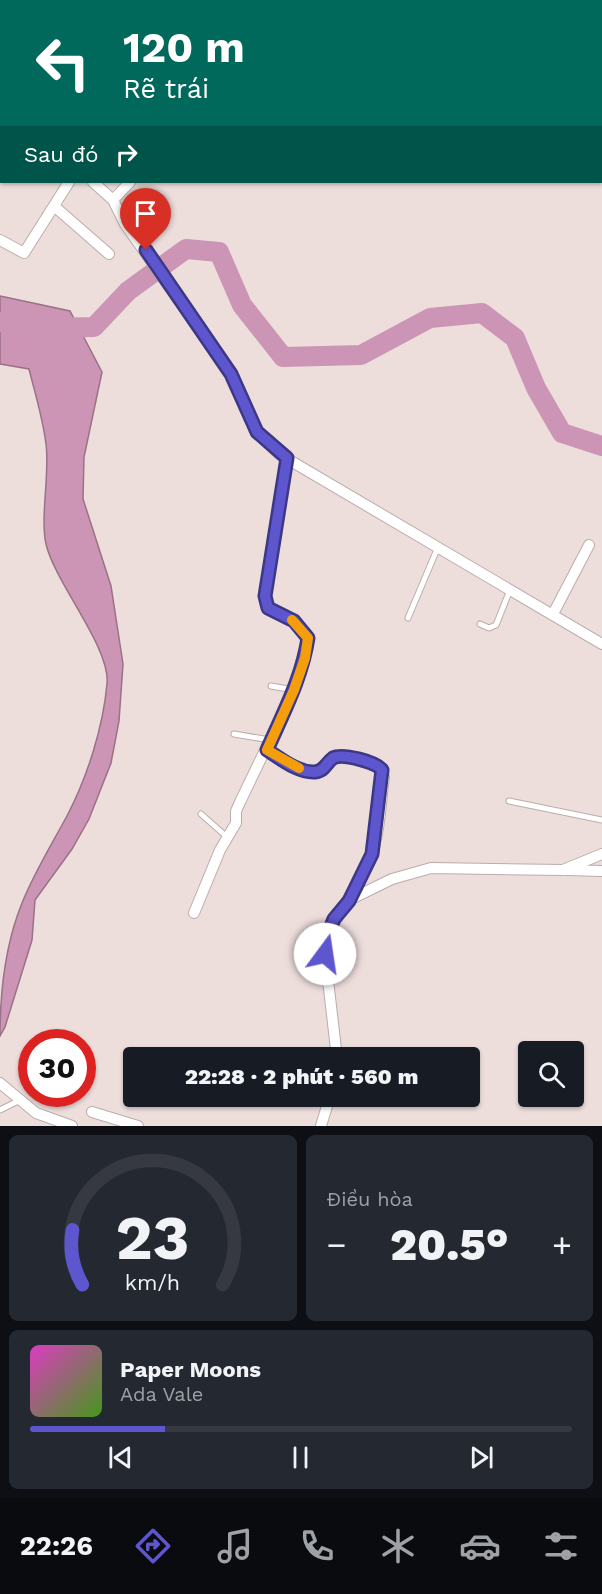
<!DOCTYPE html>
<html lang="vi">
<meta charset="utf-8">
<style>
:root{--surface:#171b24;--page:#242831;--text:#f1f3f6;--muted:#9ea1a6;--line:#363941;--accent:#5e56ce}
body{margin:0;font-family:"Work Sans",sans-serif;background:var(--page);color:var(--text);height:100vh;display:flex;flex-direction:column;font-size:22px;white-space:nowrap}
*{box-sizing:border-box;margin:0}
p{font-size:20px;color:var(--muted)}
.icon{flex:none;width:33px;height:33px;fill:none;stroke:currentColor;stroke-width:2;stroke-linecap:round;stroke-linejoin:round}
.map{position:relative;height:1126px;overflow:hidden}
.sheet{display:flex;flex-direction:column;gap:9px;padding:9px;background:#0d0f14;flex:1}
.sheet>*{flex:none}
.hud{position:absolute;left:0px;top:0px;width:603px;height:183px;box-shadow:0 2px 4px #0004;background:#00695c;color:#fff;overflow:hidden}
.fabs{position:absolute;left:518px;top:1041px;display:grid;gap:12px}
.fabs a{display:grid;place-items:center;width:66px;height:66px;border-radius:6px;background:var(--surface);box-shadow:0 2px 4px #0004;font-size:30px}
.speed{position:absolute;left:18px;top:1029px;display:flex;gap:12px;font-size:30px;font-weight:700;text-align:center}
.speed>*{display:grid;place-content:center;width:78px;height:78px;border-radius:50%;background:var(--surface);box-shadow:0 2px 4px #0004;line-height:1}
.speed .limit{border:9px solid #d22;background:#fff;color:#111}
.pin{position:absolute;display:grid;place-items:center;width:51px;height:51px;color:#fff;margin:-62px -26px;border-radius:50% 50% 50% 0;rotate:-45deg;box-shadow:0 0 6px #0007}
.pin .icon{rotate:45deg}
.me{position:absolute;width:66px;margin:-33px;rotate:14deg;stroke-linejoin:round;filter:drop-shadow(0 0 4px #0008)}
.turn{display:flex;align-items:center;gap:21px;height:126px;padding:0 24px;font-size:27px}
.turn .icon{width:78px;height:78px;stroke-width:2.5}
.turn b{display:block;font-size:42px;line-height:51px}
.then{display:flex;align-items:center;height:57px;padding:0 24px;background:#0003;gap:12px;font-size:22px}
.big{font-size:45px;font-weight:800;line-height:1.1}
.sheet .widget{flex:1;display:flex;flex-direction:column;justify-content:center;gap:9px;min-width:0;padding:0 21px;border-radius:9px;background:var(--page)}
.sheet .dial{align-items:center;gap:0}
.dial svg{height:156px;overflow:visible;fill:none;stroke:var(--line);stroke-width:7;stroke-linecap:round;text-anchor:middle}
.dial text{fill:var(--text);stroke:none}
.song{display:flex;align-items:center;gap:18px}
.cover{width:72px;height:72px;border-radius:9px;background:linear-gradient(135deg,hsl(310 70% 55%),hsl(100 70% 35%))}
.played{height:6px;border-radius:3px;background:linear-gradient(90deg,var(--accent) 25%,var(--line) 25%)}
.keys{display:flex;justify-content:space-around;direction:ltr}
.heat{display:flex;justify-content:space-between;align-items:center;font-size:33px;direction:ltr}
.sheet .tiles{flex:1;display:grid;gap:9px;grid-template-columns:1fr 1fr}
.widget:last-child{grid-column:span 2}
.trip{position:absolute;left:123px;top:1047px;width:357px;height:60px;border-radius:6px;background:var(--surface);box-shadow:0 2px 4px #0004;font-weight:800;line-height:60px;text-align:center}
.menu{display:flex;height:96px;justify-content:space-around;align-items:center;background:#090b0e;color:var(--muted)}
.menu .icon{width:42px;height:42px}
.menu .on{color:var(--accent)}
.menu b{font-size:27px;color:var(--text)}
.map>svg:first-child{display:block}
</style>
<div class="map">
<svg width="602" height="1126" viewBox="0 0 602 1126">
<rect width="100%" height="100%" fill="#eddedc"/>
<!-- water -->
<path fill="#cd95b5" stroke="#9a7187" stroke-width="1.5" d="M0 296 70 311 102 372 84 457 83 499 111 586 123 664 119 721 111 763 89 819 72 849 35 900 32 940 5 1027 0 1036C0 991 5 945 22 903 35 871 52 844 68 814 88 775 103 727 107 684 111 648 55 583 46 544 40 517 50 473 46 444 43 419 35 393 29 369L0 364Z"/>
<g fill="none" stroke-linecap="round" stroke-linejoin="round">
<!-- river -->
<path stroke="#cd95b5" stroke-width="20" d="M0 322 39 328 94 327 128 291 186 249 219 252 242 305 283 357 361 355 430 318 482 313 515 338 536 388 562 433 602 446"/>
<!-- service casing -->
<g stroke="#bbadab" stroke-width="7">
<path id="service" d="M420 0V2
M408 618 438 547
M480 624 489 628 496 625 510 590
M271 686 294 690
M234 734 270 740
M509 801 602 820
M201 814 227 837
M0 1110 20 1100"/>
</g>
<!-- minor casing -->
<g stroke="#bbadab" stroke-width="12">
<path id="minor" d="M547 0 554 2
M29 2V0
M239 2 240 0
M284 2V0
M0 70 2 68
M602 84V83
M0 106 2 107
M93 182 113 200 125 224 231 374 257 433 279 454 602 644
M113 200 130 182
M54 206 109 254
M0 240 24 253 69 182
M553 614 589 545
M267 750C281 759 297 772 314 772 325 771 327 760 337 757 352 754 381 761 384 777 380 805 380 838 368 864 355 895 328 919 325 954L337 1058
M566 870 602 871
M349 900 392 879 431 868 563 870 602 854
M194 913 220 850 236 823V811L241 800 294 690 305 658 308 638 294 621 268 608 265 596 287 458
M0 1083 36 1113 72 1126
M92 1112 138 1126
M321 1126 330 1096"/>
</g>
<!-- service -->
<use href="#service" stroke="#fff" stroke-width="5"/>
<!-- minor -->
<use href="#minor" stroke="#fff" stroke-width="10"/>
</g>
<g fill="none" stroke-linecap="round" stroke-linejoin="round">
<!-- route casing -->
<g stroke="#3d3886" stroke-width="15">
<path id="route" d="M146 250 231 374 257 432 287 458 265 596 268 608 294 621 308 638C302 678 283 713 267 750 281 759 298 773 315 772 325 771 326 763 333 758 343 753 376 762 382 770L372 854 349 901 334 919 326 939 325 954"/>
</g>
<!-- route -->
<use href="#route" stroke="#5e56ce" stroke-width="10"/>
<!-- slow -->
<path stroke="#f59e0b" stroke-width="10" d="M292 620 308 638 305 658 294 690 267 750 299 768"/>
</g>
</svg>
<div class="fabs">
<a><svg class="icon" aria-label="search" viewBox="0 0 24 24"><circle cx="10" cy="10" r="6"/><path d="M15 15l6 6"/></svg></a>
</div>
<div class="speed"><div class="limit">30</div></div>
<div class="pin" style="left:146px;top:250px;background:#d93025"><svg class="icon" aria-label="arrive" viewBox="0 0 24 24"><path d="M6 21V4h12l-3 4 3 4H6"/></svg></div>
<svg class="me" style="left:325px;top:954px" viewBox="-20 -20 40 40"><circle r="19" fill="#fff"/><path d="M0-13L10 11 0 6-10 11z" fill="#5e56ce"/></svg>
<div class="trip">22:28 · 2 phút · 560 m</div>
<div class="hud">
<div class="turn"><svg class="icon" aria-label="left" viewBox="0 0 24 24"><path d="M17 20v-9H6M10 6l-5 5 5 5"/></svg><div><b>120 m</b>Rẽ trái</div></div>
<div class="then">Sau đó<svg class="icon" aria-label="right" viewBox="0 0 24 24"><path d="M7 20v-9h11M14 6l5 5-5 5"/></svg></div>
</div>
</div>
<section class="sheet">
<div class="tiles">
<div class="widget dial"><svg viewBox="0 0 100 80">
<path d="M14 69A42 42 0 1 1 86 69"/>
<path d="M14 69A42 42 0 0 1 9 41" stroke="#5e56ce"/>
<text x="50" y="56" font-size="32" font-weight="700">23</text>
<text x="50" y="72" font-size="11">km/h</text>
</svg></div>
<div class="widget"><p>Điều hòa</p>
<div class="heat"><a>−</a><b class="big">20.5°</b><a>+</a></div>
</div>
<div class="widget">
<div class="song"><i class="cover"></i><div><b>Paper Moons</b><p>Ada Vale</p></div></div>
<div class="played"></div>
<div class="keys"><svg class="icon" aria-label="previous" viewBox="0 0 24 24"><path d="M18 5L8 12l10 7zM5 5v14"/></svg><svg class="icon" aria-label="pause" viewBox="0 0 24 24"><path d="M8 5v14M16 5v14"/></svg><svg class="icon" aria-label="next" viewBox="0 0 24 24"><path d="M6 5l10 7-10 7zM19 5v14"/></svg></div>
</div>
</div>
</section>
<nav class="menu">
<b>22:26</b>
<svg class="icon on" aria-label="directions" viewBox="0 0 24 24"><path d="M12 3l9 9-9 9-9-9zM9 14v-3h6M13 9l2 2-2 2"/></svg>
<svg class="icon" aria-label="music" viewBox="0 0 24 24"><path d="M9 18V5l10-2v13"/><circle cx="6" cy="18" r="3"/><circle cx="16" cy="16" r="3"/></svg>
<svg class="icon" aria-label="phone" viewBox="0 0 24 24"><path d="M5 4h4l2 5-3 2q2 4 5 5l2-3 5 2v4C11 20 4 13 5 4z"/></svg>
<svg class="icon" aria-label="climate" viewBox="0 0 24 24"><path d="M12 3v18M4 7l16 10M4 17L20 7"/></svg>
<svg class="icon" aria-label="car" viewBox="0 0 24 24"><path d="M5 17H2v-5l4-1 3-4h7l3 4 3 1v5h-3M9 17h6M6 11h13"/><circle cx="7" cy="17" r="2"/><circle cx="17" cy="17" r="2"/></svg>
<svg class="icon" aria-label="filters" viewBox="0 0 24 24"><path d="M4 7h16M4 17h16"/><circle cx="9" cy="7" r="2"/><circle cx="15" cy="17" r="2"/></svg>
</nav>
